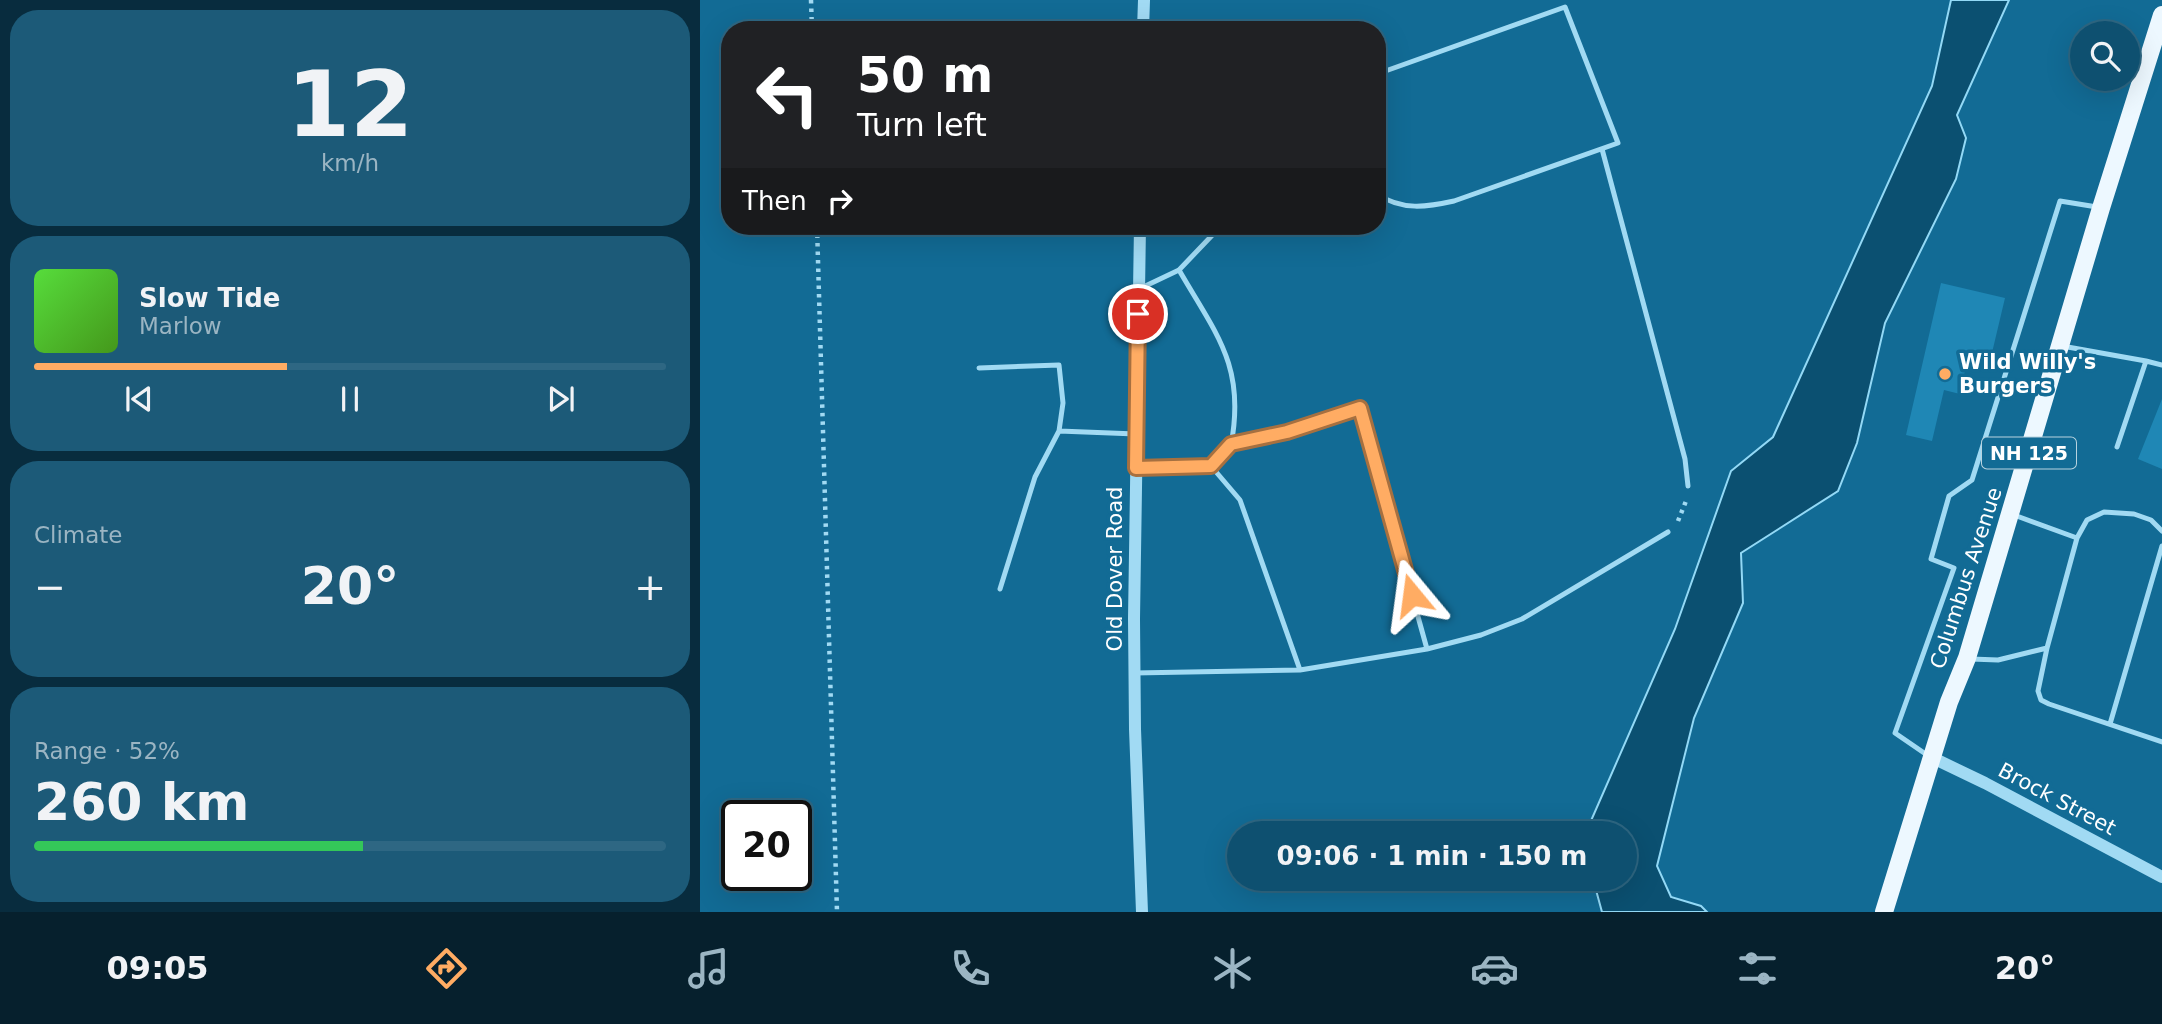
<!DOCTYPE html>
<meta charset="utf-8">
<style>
:root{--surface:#0e5070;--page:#1c5a78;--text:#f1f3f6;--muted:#9bb5c3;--line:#2e6783;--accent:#ffac63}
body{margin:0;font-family:"DejaVu Sans",sans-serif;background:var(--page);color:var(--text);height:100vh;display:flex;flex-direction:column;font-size:26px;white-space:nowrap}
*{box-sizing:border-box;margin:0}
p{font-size:23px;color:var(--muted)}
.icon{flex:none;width:38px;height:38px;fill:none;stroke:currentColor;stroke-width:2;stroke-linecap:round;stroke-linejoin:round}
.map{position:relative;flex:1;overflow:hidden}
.panel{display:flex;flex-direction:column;gap:10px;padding:10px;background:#082c3e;width:700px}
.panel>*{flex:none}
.guide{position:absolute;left:21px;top:21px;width:665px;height:214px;border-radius:28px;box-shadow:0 7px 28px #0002,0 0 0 2px var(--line);background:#202124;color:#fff;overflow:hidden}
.buttons{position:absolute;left:1370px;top:21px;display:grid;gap:14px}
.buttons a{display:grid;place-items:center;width:70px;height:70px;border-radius:50%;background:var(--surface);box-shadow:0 7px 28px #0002,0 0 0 2px var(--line);font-size:35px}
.speed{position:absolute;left:21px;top:800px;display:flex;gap:14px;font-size:35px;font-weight:700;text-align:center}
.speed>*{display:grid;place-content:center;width:91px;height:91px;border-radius:50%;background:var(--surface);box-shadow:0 7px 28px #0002,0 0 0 2px var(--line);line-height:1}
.speed .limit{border:4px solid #111;border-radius:10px;background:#fff;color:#111}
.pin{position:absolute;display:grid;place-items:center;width:60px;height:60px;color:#fff;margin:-30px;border:4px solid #fff;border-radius:50%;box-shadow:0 2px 7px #0007}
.me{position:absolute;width:77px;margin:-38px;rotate:344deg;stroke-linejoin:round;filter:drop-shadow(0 0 5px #0008)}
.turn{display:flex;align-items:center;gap:24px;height:147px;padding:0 21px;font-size:32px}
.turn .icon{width:91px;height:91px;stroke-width:2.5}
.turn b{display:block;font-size:49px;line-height:60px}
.then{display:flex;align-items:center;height:66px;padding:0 21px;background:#0003;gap:14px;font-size:26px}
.big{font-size:52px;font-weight:800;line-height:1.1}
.panel .widget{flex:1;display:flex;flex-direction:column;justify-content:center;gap:10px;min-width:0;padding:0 24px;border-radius:28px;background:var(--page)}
.panel .dial{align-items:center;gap:0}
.dial b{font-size:91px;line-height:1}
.song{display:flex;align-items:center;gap:21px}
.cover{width:84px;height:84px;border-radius:10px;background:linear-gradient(135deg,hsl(110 70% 55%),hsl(100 70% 35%))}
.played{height:7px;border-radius:4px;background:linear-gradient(90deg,var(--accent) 40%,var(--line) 40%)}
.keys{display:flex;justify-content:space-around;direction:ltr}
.heat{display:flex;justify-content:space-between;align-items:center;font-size:38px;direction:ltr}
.charge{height:10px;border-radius:5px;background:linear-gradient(90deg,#34c759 52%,var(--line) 0)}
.trip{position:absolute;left:527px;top:821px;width:410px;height:70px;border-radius:35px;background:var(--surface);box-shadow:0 7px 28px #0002,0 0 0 2px var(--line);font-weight:800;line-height:70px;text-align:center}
.tab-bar{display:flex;height:112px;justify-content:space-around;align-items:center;background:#06202d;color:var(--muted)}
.tab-bar .icon{width:49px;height:49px}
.tab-bar .active{color:var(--accent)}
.tab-bar b{font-size:32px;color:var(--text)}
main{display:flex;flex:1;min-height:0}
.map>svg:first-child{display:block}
</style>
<main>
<section class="panel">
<div class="widget dial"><b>12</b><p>km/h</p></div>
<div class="widget">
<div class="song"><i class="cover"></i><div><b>Slow Tide</b><p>Marlow</p></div></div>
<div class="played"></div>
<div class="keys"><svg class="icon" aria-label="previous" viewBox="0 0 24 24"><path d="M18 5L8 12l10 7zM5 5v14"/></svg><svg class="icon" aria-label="pause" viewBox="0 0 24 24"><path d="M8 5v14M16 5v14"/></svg><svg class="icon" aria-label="next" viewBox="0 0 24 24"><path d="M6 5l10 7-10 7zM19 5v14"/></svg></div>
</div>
<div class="widget"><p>Climate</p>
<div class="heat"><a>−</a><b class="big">20°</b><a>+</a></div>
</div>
<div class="widget"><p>Range · 52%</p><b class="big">260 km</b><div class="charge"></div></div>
</section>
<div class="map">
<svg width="1462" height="912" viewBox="0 0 1462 912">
<rect width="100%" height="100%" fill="#126b95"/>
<!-- water -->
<path fill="#0b5071" stroke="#93d9f6" stroke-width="2" d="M1251 0H1309L1257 115 1266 138 1256 179 1185 323 1157 443 1138 491 1041 553 1043 603 994 718 957 866 971 897 1001 906 1007 912H902L893 879 924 878V833H890V823L975 629 1031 471 1073 437 1232 86Z"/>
<!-- building -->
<path fill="#1f87b5" d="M1241 283 1305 298 1291 357 1269 352 1260 394 1244 390 1232 441 1206 435Z
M1462 399V469L1438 459Z"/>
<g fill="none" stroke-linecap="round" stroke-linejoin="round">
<!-- path -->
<path stroke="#a1daf3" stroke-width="4.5" stroke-dasharray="3.5 5" stroke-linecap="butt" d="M111 0 112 30
M117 226 137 912
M978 521 986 501"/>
<!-- service -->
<path stroke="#a1daf3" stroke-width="5" d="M677 74 865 7 918 143 754 201C727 207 702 211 677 194
M902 149 985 459 988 486
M479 270C516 334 546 366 531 445
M439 289 479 270 521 226
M1362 346 1446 361 1417 447
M1446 361 1462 365
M279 368 359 365 363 403 359 431 335 477 300 589
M359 431 436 434
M511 466 540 500 600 670
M1314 515 1377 538
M1462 531 1451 520 1434 514 1404 512 1387 520 1377 538 1347 648 1338 691 1341 700 1349 704 1462 742
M727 649 781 635 822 619 968 532
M1271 659 1298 660 1347 648
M434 673 600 670 727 649 660 408 588 432 531 445 511 466 436 468
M1410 724 1462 546
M1230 757 1195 733 1254 568 1231 559 1249 496 1272 480 1360 201 1397 207"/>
<!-- tertiary -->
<path stroke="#a1daf3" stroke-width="12" d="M443 30 444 0
M440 226 434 619 435 729 442 912
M1233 758 1285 783 1462 877"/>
<!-- primary -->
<path stroke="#edf8ff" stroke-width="18" d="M1184 912 1249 702 1267 658 1401 208 1462 15"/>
</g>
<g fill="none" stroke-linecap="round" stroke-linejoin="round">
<!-- route casing -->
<g stroke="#a67040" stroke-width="18">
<path id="route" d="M438 314 436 468 511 466 531 444 587 432 660 408 712 595"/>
</g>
<!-- route -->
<use href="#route" stroke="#ffac63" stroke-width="12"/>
</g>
<!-- markers -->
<circle fill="#ffac63" stroke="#126b95" stroke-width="2.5" cx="1245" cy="374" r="7"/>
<g text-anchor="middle" stroke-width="7" stroke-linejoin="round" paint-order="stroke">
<!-- shield labels -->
<rect fill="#126b95" stroke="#b8d3df" stroke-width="2" x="1282" y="437.5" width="94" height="31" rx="5"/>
<g font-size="19" font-weight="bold" fill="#fff">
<text x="1329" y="460">NH 125</text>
</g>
<!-- poi labels -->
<g font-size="21" font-weight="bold" fill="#fff" stroke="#126b95" text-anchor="start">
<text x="1259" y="369">Wild Willy's<tspan x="1259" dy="24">Burgers</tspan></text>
</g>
<!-- street labels -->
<g font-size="21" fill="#fff" stroke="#126b95">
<text transform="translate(415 569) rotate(-90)" y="7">Old Dover Road</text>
<text transform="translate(1266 578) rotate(-72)" y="7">Columbus Avenue</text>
<text transform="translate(1357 799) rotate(28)" y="7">Brock Street</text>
</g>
</g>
</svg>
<div class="buttons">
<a><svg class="icon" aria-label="search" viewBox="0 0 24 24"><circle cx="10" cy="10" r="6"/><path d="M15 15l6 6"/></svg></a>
</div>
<div class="speed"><div class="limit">20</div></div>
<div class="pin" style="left:438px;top:314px;background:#d93025"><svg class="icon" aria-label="arrive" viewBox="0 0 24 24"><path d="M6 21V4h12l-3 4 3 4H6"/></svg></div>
<svg class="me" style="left:712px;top:595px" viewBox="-20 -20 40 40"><path d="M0-17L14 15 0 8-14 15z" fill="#ffac63" stroke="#fff" stroke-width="4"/></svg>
<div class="trip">09:06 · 1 min · 150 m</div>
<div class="guide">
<div class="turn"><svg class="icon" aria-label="left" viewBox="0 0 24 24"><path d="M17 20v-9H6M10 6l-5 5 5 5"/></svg><div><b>50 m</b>Turn left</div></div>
<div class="then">Then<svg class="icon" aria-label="right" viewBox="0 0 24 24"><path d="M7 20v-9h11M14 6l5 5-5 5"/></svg></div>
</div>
</div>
</main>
<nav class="tab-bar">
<b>09:05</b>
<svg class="icon active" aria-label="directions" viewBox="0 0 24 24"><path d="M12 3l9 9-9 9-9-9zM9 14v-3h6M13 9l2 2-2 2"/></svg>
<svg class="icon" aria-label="music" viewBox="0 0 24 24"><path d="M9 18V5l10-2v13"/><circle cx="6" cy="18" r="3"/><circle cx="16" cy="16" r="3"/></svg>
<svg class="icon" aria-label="phone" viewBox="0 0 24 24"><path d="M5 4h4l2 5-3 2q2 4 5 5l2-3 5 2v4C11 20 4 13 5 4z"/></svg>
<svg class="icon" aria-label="climate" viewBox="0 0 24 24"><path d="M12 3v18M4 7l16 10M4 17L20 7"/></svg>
<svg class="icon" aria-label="car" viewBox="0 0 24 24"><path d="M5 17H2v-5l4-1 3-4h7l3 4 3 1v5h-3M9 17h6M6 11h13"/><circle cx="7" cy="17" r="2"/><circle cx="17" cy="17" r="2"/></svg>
<svg class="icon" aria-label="filters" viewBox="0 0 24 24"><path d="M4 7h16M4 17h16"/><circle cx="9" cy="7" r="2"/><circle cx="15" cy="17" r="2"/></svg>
<b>20°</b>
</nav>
